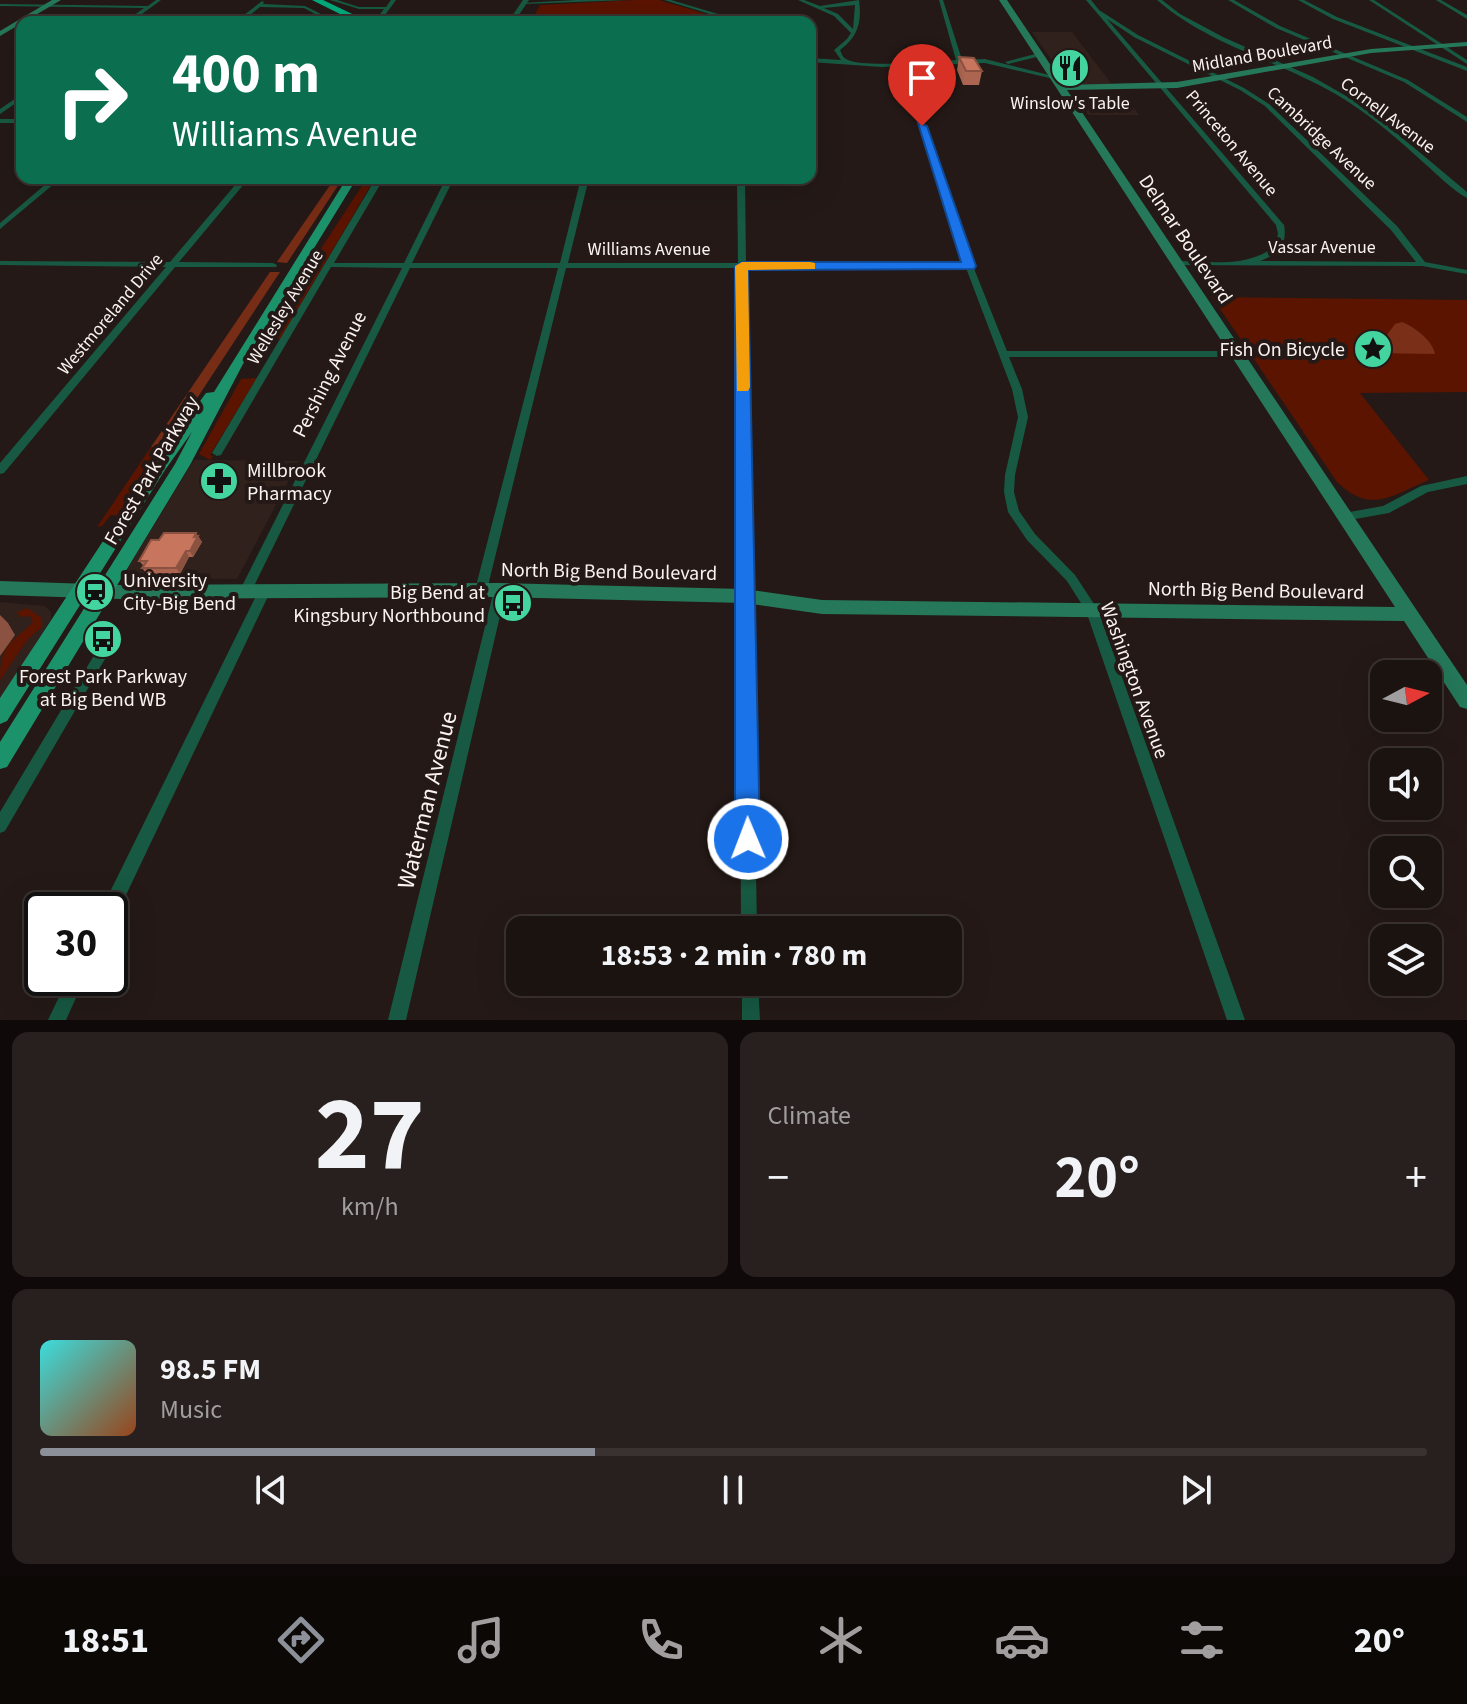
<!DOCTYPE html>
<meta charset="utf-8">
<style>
:root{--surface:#1b1310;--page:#28201e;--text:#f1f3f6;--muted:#a09e9f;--line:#393230;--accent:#8c9099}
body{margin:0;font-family:"Source Sans 3",sans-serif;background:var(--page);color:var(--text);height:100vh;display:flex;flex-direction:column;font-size:30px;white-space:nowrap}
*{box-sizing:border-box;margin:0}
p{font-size:26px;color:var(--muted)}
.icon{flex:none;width:44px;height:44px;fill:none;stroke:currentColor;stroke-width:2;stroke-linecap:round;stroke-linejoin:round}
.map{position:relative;height:1020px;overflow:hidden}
.sheet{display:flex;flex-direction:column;gap:12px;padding:12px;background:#0f0a09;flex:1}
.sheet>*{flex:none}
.hud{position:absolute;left:16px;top:16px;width:800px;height:168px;border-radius:16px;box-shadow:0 8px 32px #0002,0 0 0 2px var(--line);background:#0b6e4f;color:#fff;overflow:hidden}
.needle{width:52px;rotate:83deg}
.tools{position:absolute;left:1370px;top:660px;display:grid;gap:16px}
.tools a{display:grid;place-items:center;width:72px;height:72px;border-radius:16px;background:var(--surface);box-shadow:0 8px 32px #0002,0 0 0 2px var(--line);font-size:40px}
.speed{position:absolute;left:24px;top:892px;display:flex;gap:16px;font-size:40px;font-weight:700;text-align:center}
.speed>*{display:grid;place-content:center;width:104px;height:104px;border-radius:50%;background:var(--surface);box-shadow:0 8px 32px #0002,0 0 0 2px var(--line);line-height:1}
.speed .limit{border:4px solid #111;border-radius:12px;background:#fff;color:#111}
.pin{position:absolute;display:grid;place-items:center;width:68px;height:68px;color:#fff;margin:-82px -34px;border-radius:50% 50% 50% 0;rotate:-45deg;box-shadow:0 0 8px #0007}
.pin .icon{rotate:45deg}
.me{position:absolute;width:88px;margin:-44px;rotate:359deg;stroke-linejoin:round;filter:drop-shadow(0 0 6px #0008)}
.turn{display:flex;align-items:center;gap:28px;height:168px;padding:0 24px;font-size:36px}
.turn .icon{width:104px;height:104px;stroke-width:2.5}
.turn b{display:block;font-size:56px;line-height:68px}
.big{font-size:60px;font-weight:700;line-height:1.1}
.sheet .tile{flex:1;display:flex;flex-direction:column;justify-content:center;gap:12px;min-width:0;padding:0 28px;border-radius:16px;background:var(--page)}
.sheet .dial{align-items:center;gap:0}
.dial b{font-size:104px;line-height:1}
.song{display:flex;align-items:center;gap:24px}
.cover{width:96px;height:96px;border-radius:12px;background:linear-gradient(135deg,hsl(180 70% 55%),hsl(20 70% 35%))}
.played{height:8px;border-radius:4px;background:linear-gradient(90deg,var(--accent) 40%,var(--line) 40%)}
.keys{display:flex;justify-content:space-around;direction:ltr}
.heat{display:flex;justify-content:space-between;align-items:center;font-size:44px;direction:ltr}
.sheet .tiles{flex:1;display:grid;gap:12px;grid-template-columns:1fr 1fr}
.tile:last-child{grid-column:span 2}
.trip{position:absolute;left:506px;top:916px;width:456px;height:80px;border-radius:16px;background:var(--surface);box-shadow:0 8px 32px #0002,0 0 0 2px var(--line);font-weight:700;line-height:80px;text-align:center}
.tabs{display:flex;height:128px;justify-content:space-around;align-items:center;background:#0b0806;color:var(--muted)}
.tabs .icon{width:56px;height:56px}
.tabs .current{color:var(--accent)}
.tabs b{font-size:36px;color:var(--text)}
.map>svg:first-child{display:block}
</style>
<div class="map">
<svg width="1467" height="1020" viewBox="0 0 1467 1020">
<rect width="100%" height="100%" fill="#241916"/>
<!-- built -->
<path fill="#31211c" d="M1032 32H1072L1114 87 1069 85Z
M1125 96 1139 115H1088L1079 99Z
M194 460 299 461 237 579 131 578 127 569Z
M0 602 45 606 51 612V619L0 701Z"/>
<!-- green -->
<path fill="#5a1400" d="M634 0H659L733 22H531L540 5Z
M367 178H375L321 270H307Z
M307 271H320L280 339 267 336Z
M1212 297 1467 300V392L1360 393 1429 480C1392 495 1371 515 1337 482Z
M257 378 210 455 213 456 210 460 199 454 241 379Z
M151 447H165L121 516 111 515 102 526 97 527Z
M27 608 42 618V627L28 639 0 680C0 644 11 644 33 622L30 616 20 617 17 612Z"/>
<!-- forest -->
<path fill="#772c15" d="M335 178H343L287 263 277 262Z
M270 272H280L165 447H151Z"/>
<!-- water -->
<path fill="#7a2f18" d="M1402 322C1415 327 1433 341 1435 354L1371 353 1356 344V338L1359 337 1387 335 1395 324Z"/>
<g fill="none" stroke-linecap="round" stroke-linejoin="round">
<!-- minor -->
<path fill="#175942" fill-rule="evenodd" d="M156 0H161L131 22H125L144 8 0 6V4L148 6Z
M330 0H337L359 7H386L391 0H396L380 22H374L384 9H359Z
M576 0H627L524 4 522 3Z
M664 0H671L745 22H736Z
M798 0H804L820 6 859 0C862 22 858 37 840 50 843 56 842 57 848 60 866 68 934 61 956 60L939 0H943L962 60 985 59 1057 77 1054 79 985 63 882 67 810 62V58L841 60 834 50 847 39 851 33 834 16ZM855 5 853 29 838 14 824 8Z
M1086 0H1091L1099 10 1138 35 1244 88 1269 104 1397 226 1425 262 1467 270V274L1422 266 1172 265V261H1175C1207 261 1250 269 1275 245L1278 234 1276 225ZM1107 19 1134 37 1240 90 1265 106 1391 230 1416 262 1260 261C1277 254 1288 245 1284 225Z
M1157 0H1162L1180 14 1223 37 1313 77 1353 100 1387 125 1467 192V198C1452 190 1438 175 1424 163 1400 141 1375 119 1347 101 1286 62 1212 48 1157 0Z
M1228 0H1234L1280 26 1408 80 1467 117V122L1404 82 1276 28Z
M1298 0H1304L1337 17 1467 67V71L1333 19Z
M1369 0H1374L1467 60V64Z
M1436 0H1441L1467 15V19Z
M262 1 264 2 263 4 305 6 337 22H330L304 8 260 7 241 22H235Z
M1039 53 1041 56 1008 64 1005 62Z
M22 94V99L0 114V109Z
M911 97 916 98 973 266 1007 351H1236L1241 354 1236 357H1009L1022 389 1028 417 1015 475 1014 492 1019 511 1035 534 1075 575 1098 610 1245 1020H1227L1086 611 1067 581 1027 540 1008 512 1004 492 1005 475 1018 417 1012 389 966 268H746L757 930H741L738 268H566L487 590 485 593H477L475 590 558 268H410L252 590 250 593H242L240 590 402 268 331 267 221 455 217 456 212 453 376 178H384L334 263H404L446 178H454L412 263H560L581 178H589L568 263H738L737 178H745L746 263 964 264Z
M0 119H22V123H0Z
M53 178H61L0 229V223Z
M241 178H249L179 262 273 263 277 265 276 267H175L4 473 0 474V463L166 267 0 265V261L170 262Z
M1467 476V484L1428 492 1389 513 1344 521 1338 517 1344 513 1383 506 1421 486Z
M265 585 269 587 271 590 116 916 110 918V910H102L104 904 259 590 261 587Z
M500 585 504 587 506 590 406 1020H388L494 590 496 587Z
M115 626 119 627 121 631 119 635 5 831 0 833V812L111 627Z
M68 978H85L66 1020H48Z
M742 982H758L760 1020H742Z"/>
<!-- tertiary -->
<path fill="#175942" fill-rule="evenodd" d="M523 0H529L514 22H508Z"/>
<!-- secondary -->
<path fill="#25785a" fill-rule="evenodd" d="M52 0H61L0 36V31Z
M999 0H1007L1064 85 1177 82 1371 49 1467 42V46L1371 53 1177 88 1067 90 1467 685V709L1460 707 1404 621 822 614 744 603 500 597 121 599 0 595V581L121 585 500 583 744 589 822 600 1395 607Z"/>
<!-- primary -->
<path fill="#1c926b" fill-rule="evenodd" d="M347 178H357L243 364 190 465 7 767 0 769V742L175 464 192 432 165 470 7 721 0 724V698L155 462 206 393 214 392Z"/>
<!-- motorway -->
<path fill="#02a97a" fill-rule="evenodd" d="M312 0H323L369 22H356Z"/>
</g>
<!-- wall -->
<path fill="#ac6550" d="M959 57 982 71 979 85H963L957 70Z
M196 533 202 542 193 557H189L180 574H147L142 568 144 566 139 561 159 540Z"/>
<!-- shaded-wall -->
<path fill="#8c5241" d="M196 533 202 542 193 557 190 551Z
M186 551 189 557 180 574 176 568Z
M0 615 8 623 15 635 0 656Z"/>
<!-- building -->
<path fill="#c8755d" stroke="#8c5241" stroke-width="2" d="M634 20H653L652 22H634Z
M959 57 974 58 982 71H966Z
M164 533H196L194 537 198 536 190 551H186L176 568H142L147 561H139L151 540H159Z"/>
<!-- route -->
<path fill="#1a73e8" stroke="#114b97" stroke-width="2" d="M918 123 927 126 976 266 974 269 748 270 760 839 756 847 748 851 739 847 735 839V266L742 262H961Z"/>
<!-- slow -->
<path fill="#f59e0b" d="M810 262 815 263V269L748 270 750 387 748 391H737L735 266 742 262Z"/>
<!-- icons -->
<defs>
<g id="restaurant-disc" transform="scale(2)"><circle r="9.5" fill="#43d4a0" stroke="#241916"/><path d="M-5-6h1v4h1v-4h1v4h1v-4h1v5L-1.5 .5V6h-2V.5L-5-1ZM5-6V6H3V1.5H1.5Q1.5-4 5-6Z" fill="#111"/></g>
<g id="sight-disc" transform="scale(2)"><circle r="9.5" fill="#43d4a0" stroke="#241916"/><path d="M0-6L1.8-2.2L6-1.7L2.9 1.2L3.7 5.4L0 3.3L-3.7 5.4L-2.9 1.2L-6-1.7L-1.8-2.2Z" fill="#111"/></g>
<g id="pharmacy-disc" transform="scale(2)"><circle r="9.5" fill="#43d4a0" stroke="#241916"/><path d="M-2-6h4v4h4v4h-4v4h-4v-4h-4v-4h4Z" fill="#111"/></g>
<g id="station-disc" transform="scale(2)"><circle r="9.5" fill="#43d4a0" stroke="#241916"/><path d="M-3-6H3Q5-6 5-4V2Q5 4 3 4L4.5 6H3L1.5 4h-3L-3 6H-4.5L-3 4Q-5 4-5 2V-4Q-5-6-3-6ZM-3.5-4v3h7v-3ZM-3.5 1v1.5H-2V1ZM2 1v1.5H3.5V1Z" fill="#111"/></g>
<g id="bus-disc" transform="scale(2)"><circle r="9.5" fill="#43d4a0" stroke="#241916"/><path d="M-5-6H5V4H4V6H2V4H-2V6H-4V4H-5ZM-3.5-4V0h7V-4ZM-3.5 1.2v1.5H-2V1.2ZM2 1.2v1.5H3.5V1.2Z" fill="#111"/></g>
</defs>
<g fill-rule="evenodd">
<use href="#restaurant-disc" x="1070" y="68"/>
<use href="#sight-disc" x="1373" y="349"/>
<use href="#pharmacy-disc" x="219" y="481"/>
<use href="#station-disc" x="95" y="592"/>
<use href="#bus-disc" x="513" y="603"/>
<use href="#bus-disc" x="103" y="639"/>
</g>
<g text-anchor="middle" stroke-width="8" stroke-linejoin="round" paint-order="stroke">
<!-- far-street labels -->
<g font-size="18" fill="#faf3f0" stroke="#241916">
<text transform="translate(1262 54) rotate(-10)" y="6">Midland Boulevard</text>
<text transform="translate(1388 115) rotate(37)" y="6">Cornell Avenue</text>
<text transform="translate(1322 138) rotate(43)" y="6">Cambridge Avenue</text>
<text transform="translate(1232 143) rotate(50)" y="6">Princeton Avenue</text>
<text x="1322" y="253">Vassar Avenue</text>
<text x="649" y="255">Williams Avenue</text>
<text transform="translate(285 307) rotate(-59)" y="6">Wellesley Avenue</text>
<text transform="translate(110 314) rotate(-50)" y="6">Westmoreland Drive</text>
</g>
<!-- far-poi labels -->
<g font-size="18" fill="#faf3f0" stroke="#241916">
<text x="1070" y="109">Winslow's Table</text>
</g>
<!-- street labels -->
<g font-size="20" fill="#faf3f0" stroke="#241916">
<text transform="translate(1186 239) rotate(56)" y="7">Delmar Boulevard</text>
<text transform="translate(329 374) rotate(-63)" y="7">Pershing Avenue</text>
<text transform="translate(151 470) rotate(-60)" y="7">Forest Park Parkway</text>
<text transform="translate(609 571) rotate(1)" y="7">North Big Bend Boulevard</text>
<text transform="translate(1256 590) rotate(1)" y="7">North Big Bend Boulevard</text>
<text transform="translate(1135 680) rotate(70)" y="7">Washington Avenue</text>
</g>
<!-- poi labels -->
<g font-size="20" fill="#faf3f0" stroke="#241916" text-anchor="end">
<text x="1345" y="356">Fish On Bicycle</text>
<text x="247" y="477" text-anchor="start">Millbrook<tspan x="247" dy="23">Pharmacy</tspan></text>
<text x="123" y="587" text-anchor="start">University<tspan x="123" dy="23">City-Big Bend</tspan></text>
<text x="485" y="599">Big Bend at<tspan x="485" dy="23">Kingsbury Northbound</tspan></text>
<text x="103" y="683" text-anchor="middle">Forest Park Parkway<tspan x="103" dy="23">at Big Bend WB</tspan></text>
</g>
<!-- near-street labels -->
<g font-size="24" fill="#faf3f0" stroke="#241916">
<text transform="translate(427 800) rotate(-76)" y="8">Waterman Avenue</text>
</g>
</g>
</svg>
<div class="tools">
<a><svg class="needle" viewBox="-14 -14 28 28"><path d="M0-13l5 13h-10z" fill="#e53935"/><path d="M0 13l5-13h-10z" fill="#a09e9f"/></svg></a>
<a><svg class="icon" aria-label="sound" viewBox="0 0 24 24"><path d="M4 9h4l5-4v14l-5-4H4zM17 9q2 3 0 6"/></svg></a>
<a><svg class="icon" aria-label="search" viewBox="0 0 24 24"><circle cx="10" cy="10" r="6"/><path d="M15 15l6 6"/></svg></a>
<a><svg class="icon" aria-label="layers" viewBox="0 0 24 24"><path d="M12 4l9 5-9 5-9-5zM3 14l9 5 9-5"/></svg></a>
</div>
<div class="speed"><div class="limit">30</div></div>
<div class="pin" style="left:922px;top:126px;background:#d93025"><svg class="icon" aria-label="arrive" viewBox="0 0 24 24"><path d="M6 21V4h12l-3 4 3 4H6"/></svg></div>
<svg class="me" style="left:748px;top:839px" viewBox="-20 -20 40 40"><circle r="17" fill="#1a73e8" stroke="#fff" stroke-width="3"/><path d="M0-11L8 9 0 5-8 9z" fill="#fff"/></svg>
<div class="trip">18:53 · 2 min · 780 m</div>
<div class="hud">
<div class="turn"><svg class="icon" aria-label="right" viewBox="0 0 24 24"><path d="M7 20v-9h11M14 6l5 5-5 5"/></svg><div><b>400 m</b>Williams Avenue</div></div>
</div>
</div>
<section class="sheet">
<div class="tiles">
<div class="tile dial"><b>27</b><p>km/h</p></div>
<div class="tile"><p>Climate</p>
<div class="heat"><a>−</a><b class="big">20°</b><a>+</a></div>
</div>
<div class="tile">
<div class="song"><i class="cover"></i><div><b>98.5 FM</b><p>Music</p></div></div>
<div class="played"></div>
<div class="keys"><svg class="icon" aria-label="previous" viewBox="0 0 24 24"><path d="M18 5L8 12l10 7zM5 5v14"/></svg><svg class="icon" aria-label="pause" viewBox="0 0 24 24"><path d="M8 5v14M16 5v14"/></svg><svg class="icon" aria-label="next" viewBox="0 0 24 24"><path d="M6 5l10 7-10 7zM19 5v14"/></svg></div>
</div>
</div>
</section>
<nav class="tabs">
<b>18:51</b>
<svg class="icon current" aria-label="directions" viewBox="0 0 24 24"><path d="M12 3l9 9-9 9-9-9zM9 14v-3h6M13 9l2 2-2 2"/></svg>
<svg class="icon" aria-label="music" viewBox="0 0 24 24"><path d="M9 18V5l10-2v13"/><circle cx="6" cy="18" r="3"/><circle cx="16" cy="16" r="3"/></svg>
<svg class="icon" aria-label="phone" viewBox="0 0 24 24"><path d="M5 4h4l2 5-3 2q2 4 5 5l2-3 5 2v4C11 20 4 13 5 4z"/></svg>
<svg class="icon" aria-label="climate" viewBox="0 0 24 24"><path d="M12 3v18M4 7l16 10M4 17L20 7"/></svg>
<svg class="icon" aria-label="car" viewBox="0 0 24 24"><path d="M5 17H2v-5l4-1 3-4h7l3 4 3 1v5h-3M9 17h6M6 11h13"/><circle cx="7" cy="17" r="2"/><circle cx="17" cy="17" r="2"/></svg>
<svg class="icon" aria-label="filters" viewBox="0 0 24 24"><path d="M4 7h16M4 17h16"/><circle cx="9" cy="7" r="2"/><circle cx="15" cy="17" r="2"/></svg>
<b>20°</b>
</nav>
